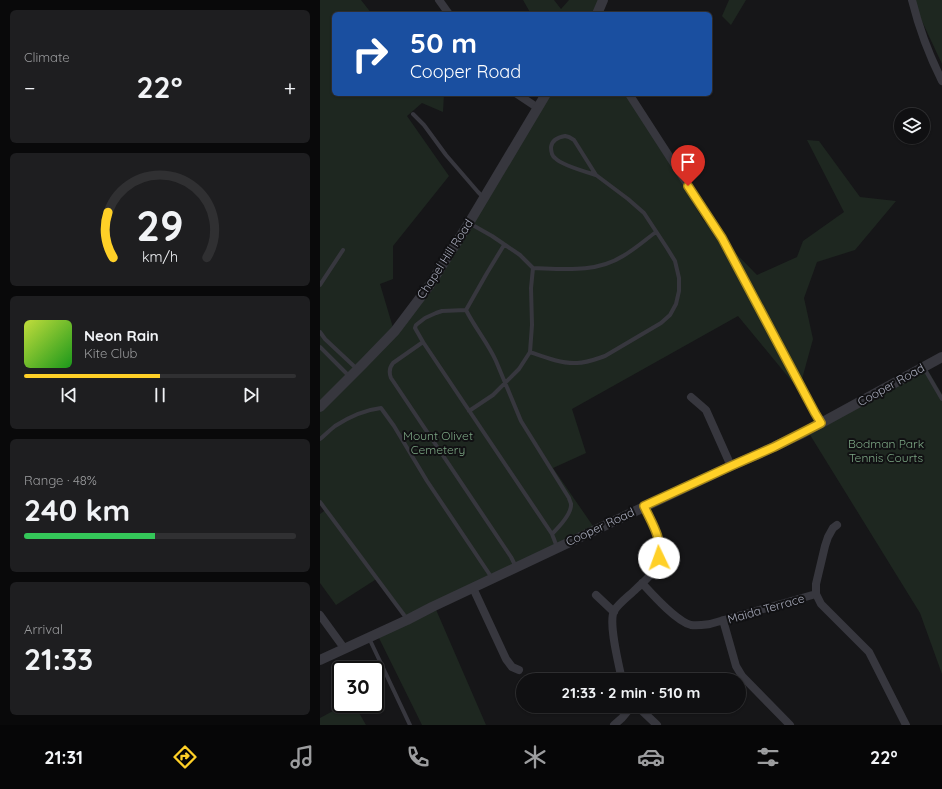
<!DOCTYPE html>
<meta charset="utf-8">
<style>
:root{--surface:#101012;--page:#1e1e20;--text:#f1f3f6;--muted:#9c9d9f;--line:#303032;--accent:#ffd027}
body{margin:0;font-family:Quicksand,sans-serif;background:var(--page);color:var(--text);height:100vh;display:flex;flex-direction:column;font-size:15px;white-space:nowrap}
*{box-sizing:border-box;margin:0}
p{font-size:13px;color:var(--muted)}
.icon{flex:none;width:22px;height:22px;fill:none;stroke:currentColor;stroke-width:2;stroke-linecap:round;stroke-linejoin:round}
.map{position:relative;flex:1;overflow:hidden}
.drawer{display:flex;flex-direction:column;gap:10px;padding:10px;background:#09090a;width:320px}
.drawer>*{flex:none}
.banner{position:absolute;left:12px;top:12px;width:380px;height:84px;border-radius:6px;box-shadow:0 1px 3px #0004,0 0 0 1px var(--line);background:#1a4fa0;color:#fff;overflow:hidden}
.tools{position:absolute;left:574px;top:108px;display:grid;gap:8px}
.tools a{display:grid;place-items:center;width:36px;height:36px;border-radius:50%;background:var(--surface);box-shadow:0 1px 3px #0004,0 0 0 1px var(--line);font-size:20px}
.speed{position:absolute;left:12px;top:661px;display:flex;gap:8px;font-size:20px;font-weight:700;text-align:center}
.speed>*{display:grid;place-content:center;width:52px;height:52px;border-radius:50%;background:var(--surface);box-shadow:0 1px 3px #0004,0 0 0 1px var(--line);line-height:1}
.speed .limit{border:2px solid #111;border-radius:6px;background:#fff;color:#111}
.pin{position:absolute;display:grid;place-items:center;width:34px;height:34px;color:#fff;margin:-41px -17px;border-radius:50% 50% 50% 0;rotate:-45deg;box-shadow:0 0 4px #0007}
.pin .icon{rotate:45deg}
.me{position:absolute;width:44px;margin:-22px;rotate:357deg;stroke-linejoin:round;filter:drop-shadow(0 0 3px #0008)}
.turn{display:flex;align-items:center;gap:14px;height:84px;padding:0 12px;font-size:18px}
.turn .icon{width:52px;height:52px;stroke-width:2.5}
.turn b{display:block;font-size:28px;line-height:34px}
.big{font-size:30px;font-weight:700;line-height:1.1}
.drawer .tile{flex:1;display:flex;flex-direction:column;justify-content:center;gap:6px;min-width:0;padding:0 14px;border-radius:6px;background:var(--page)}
.drawer .dial{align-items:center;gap:0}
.dial svg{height:104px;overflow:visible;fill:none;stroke:var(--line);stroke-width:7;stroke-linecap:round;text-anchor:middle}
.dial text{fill:var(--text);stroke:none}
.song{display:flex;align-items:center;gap:12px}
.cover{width:48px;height:48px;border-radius:6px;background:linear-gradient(135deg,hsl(70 70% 55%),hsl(120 70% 35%))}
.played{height:4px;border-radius:2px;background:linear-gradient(90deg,var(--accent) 50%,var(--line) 50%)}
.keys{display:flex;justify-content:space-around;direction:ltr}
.heat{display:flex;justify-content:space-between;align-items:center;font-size:22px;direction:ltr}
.charge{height:6px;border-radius:3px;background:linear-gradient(90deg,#34c759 48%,var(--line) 0)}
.trip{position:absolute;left:196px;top:673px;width:230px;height:40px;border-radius:20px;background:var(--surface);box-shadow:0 1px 3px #0004,0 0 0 1px var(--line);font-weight:700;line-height:40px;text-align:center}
.menu{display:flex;height:64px;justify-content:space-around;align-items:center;background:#060607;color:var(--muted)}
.menu .icon{width:28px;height:28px}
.menu .current{color:var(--accent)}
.menu b{font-size:18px;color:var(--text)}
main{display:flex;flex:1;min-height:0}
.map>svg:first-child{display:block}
</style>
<main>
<section class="drawer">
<div class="tile"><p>Climate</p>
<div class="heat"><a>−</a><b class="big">22°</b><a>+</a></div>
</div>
<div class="tile dial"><svg viewBox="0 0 100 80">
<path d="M14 69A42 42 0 1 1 86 69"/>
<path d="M14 69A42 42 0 0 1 10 34" stroke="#ffd027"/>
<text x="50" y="56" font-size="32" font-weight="700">29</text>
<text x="50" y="72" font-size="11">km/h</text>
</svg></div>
<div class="tile">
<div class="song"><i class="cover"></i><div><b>Neon Rain</b><p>Kite Club</p></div></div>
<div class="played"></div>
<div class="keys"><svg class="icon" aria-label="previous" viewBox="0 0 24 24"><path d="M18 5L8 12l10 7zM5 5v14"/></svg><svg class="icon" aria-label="pause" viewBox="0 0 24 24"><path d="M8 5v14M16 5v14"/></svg><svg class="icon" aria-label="next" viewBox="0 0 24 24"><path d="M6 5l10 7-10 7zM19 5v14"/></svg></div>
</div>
<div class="tile"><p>Range · 48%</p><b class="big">240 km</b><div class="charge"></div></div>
<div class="tile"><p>Arrival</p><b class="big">21:33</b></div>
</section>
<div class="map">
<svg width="622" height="725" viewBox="0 0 622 725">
<rect width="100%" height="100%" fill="#161618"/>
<!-- green -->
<path fill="#1e2720" d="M0 0H41L52 14H14V94H124L123 112 102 103 87 116 129 176 73 246V279L60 284 74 331 226 94H311L383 220 437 275 477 257 483 241 524 212 487 140 499 141 540 197 576 201 535 250 497 262 484 298 493 339 479 390 418 316 252 409 266 453 233 468 275 529 114 605 166 725H102L56 632 87 618 58 578 16 605 0 583V514L7 509 0 500Z
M203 0H234L241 9 249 0H280L273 14H211Z
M409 0H426L411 25 402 16Z
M594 0H622V64L594 4Z
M606 367 622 394V674L600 613 487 430Z
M26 704H34L46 725H0V718Z"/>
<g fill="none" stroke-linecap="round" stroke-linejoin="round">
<!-- service -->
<path stroke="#37373e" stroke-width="4" d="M93 114 104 125 126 155 158 192 163 197
M245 136 249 137 254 140 276 175C266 172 241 165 235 158 232 156 231 151 231 147 232 140 239 137 245 136Z
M149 223 172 236 200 255 213 268C244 269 276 273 303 256 315 249 325 240 336 232
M184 245 167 273 146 310 122 311 116 313 105 318 96 325 95 328 103 342 232 534 237 547
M0 285 23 250
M146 310C155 328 168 343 176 361L201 421 249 498C249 499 251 503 251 504 252 514 238 528 232 534
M0 332 5 339 37 369
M103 342 73 363C69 368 69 373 71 378L191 557 196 567
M0 347 30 377
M210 352C224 357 242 364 257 363 267 363 276 359 285 356L341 323 350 315 356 304 359 291V278L355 261 347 248 324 213 308 199 276 175
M604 368 622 399
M149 411 173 395 199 369 210 352 212 325 211 288 213 268
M0 439C5 435 10 430 15 426 29 417 44 410 61 408L74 426 107 481 172 578
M0 502 87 619
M49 638 90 725"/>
<!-- minor -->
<path stroke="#37373e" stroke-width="8" d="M119 0 129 14
M592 0C599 28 609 55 622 81
M197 94 218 108
M309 94 402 238 495 413 501 423
M371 397 386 410 411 466
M517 525 513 528 508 537 505 546 496 584V594L501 604 549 652 586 725
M322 583C333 595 356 621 371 625 377 626 383 625 390 624L496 594
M153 588 186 659 192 667 199 670
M276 595 294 612
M0 615 24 648
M403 620 416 666 422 676 470 725
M302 680C299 665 288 623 294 611 298 604 310 595 316 589 322 583 330 577 335 569 348 548 333 526 324 506
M317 706 337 725
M294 725 302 718 312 706"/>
<!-- tertiary -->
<path stroke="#37373e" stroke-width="10" d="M277 14 283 0
M0 407 43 364 75 331 109 286 149 223 226 94
M0 660 87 620 112 607 411 466 441 453 481 434 622 357"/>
</g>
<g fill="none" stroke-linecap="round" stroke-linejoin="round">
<!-- route casing -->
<g stroke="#a68719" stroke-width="10">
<path id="route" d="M339 558C342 537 332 524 324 506L411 466 454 447 501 423 495 413 402 238 368 186"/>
</g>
<!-- route -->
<use href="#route" stroke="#ffd027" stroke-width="7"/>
</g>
<g text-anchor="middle" stroke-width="4" stroke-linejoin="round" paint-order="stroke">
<!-- street labels -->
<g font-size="12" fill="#a7aaba" stroke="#111113">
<text transform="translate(125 259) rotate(-57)" y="4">Chapel Hill Road</text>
<text transform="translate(571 385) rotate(-29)" y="4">Cooper Road</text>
<text transform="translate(280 527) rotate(-25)" y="4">Cooper Road</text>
<text transform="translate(446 609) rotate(-16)" y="4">Maida Terrace</text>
</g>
<!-- park labels -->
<g font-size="12" fill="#7ca684" stroke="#111113">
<text x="118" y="440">Mount Olivet<tspan x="118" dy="14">Cemetery</tspan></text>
<text x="566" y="448">Bodman Park<tspan x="566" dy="14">Tennis Courts</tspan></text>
</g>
</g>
</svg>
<div class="tools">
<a><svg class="icon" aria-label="layers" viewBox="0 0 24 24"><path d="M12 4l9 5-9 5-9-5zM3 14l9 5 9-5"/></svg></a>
</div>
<div class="speed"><div class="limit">30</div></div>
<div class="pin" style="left:368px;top:186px;background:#d93025"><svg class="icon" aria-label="arrive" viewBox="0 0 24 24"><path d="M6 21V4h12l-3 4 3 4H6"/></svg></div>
<svg class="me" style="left:339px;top:558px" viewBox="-20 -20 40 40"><circle r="19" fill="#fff"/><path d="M0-13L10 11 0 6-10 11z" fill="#ffd027"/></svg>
<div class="trip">21:33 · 2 min · 510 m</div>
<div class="banner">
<div class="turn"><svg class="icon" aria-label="right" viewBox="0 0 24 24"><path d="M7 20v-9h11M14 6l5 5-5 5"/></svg><div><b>50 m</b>Cooper Road</div></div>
</div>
</div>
</main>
<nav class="menu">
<b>21:31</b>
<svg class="icon current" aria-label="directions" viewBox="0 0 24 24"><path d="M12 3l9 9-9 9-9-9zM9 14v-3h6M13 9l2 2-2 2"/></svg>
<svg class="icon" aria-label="music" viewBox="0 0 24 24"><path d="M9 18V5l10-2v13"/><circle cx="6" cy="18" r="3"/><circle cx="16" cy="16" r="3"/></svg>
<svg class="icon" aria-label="phone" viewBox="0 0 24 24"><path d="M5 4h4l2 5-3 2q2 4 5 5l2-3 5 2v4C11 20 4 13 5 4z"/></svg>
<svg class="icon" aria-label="climate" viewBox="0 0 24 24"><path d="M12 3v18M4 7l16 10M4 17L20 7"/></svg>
<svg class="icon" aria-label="car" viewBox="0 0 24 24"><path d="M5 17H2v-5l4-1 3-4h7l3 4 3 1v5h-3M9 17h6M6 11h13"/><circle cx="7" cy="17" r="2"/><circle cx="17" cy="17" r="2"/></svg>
<svg class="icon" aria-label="filters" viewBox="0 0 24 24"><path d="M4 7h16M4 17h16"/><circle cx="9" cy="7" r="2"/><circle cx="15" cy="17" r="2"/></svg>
<b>22°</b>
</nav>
